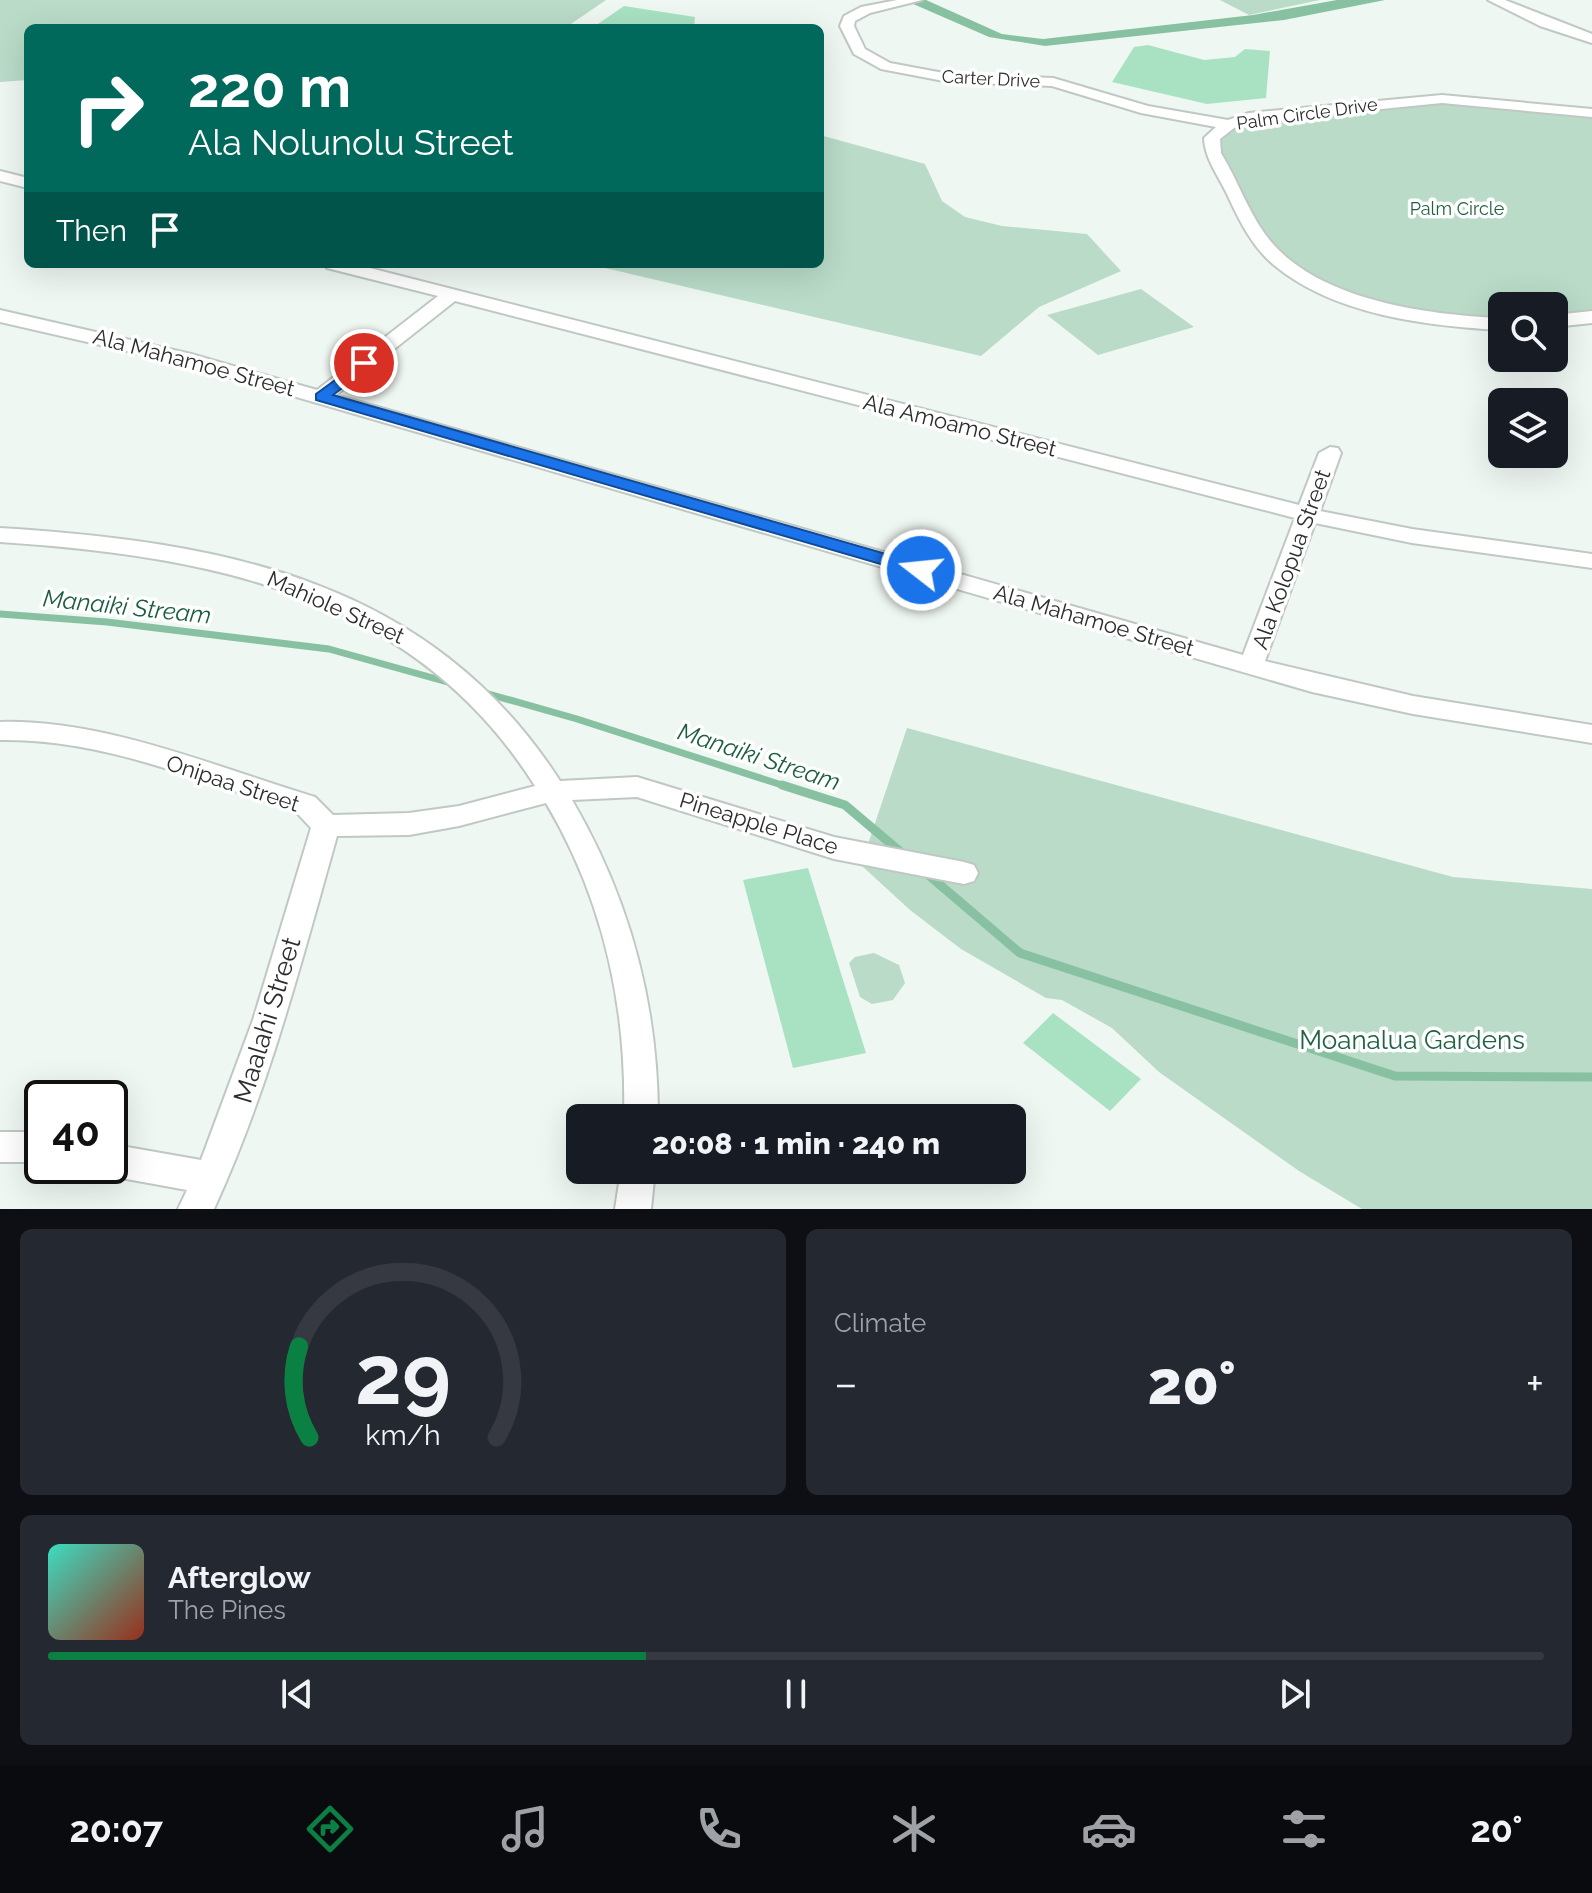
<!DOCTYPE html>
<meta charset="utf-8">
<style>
:root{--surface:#171b24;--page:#242831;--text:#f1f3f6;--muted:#9ea1a6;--line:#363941;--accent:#0b8043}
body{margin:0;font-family:Raleway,sans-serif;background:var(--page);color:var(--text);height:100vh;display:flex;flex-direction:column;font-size:30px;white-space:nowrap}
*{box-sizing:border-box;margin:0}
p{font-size:26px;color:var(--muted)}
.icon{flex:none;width:44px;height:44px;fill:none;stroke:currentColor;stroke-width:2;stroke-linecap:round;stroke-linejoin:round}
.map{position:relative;height:1209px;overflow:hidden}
.details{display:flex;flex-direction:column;gap:20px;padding:20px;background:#0d0f14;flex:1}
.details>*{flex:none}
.guide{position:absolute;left:24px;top:24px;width:800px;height:244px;border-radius:12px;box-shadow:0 8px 32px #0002;background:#00695c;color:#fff;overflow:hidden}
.controls{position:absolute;left:1488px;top:292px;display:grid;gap:16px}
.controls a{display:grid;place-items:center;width:80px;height:80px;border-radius:12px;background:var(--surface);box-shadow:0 8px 32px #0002;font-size:40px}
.speed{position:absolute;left:24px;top:1080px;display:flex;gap:16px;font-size:40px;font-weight:700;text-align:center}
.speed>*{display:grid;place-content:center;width:104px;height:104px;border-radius:50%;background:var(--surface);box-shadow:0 8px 32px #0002;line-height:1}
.speed .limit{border:4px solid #111;border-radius:12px;background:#fff;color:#111}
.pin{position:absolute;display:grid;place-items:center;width:68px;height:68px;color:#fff;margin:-34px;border:4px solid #fff;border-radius:50%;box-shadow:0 2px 8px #0007}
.me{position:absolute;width:88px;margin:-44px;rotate:286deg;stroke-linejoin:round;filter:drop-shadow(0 0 6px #0008)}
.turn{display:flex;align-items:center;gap:28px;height:168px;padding:0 32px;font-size:36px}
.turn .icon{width:104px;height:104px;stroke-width:2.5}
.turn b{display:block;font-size:56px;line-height:68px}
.then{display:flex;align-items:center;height:76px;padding:0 32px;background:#0003;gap:16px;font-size:30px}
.big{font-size:60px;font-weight:800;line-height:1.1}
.details .card{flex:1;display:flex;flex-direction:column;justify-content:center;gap:12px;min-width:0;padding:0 28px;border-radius:12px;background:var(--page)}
.details .dial{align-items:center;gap:0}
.dial svg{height:208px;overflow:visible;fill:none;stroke:var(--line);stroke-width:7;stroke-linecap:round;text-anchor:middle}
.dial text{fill:var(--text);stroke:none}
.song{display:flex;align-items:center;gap:24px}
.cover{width:96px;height:96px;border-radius:12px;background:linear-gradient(135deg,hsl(170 70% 55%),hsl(10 70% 35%))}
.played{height:8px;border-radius:4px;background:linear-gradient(90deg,var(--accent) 40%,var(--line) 40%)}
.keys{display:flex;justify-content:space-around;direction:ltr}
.heat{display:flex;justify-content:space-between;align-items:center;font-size:44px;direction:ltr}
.details .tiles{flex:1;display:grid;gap:20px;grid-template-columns:1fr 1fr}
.card:last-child{grid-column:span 2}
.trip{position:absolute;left:566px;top:1104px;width:460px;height:80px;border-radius:12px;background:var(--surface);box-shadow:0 8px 32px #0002;font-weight:800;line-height:80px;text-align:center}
.tab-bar{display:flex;height:128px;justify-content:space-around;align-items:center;background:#090b0e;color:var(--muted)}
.tab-bar .icon{width:56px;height:56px}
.tab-bar .on{color:var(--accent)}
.tab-bar b{font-size:36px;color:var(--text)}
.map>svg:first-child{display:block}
</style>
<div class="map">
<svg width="1592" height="1209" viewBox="0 0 1592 1209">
<rect width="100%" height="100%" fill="#eff7f2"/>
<!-- green -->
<path fill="#b9dbc8" d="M0 0H606L565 28H28V80L0 82Z
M1220 0H1320L1249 15Z
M1445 102 1592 116V311L1554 315V306H1502V319C1428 314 1335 305 1278 249 1260 231 1231 173 1220 149 1221 130 1239 126 1254 122Z
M820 135 925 164 942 201 965 217 1002 226 1087 234 1121 271 1039 307 981 356 588 264H820Z
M1141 289 1194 327 1098 355 1047 315Z
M907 728 1453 877 1592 889V1209H1362L1299 1171 1159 1072 1112 1028 1062 1000 1046 998 961 949 910 910 861 865Z
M874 953 899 965 905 983 893 1000 872 1004 860 997 849 963 855 957Z"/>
<!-- water -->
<path fill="#88c1a2" d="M904 0H926L1002 34 1043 39 1253 15 1337 0H1385L1284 20 1045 46 989 37Z"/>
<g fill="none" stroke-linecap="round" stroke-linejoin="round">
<!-- stream-far1 -->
<path stroke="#88c1a2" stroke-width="7" d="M0 614 107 622 329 649 451 683
M478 691 577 719 788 787"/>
<!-- stream -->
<path stroke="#88c1a2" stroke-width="9" d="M782 785 845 805 903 854
M925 872 1020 953 1395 1076 1592 1077"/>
</g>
<!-- building -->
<path fill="#a8e2c2" d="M624 6 695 17 694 28H592Z
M1148 45 1204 60 1235 57 1245 49 1270 51 1266 98 1207 104 1112 82 1134 47Z
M808 868 866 1053 793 1068 743 880Z
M1053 1013 1141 1079 1110 1111 1023 1043Z"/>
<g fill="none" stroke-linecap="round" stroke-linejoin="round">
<!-- minor casing -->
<g stroke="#c0c8c3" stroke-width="4">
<path id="minor" d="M897 0H922L870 13 855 21 854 26 865 49 890 63 949 74 1053 78 1148 106 1228 120 1249 113 1442 95 1592 109V117L1442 103 1251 122 1234 128 1220 139 1221 153C1237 179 1247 209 1265 234 1312 300 1427 315 1502 318V330C1427 326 1334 315 1274 265 1252 247 1239 220 1227 194 1218 175 1205 159 1204 138L1216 127 1141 113 1052 86 949 82 881 69 854 54 840 26 844 16 861 7Z
M1488 0H1505L1592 34V43L1540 26Z
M0 171 28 178V188L0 181Z
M324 264H354L1299 505 1319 453 1330 447 1338 448 1341 453 1320 511 1412 529 1592 554V568L1412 543 1315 523 1265 661 1413 696 1592 725V743L1413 714 1312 692 179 363 0 322V310L191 354 317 390 438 296 327 268ZM455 301 1295 518 1243 655 336 395Z
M1592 311V323L1554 327V315Z
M0 528C223 542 430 579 560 781L637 777 834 837 964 862 974 865 978 873 974 881 964 884 834 859 637 797 572 800C630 899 658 1004 658 1118H624C627 1007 603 899 546 803L459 826 409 835 337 836C301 963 269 1089 214 1209H178L187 1190 110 1176 98 1171 96 1166H110V1144L201 1160 253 1020 311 828 295 811C200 781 101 738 0 740V722C103 719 216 767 315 797L333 815 409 813 459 806 535 786C414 594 211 556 0 542Z
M0 1132H42V1162H0Z
M621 1170H655L651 1209H615Z"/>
</g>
<!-- minor -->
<use href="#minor" fill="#fff" fill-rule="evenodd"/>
</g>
<!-- route -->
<path fill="#1a73e8" stroke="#114b97" stroke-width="2" d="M364 359 370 360V367L333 395 928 566 930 570 921 576 915 574 316 400V394Z"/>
<g text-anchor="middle" stroke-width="7" stroke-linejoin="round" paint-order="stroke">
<!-- far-street labels -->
<g font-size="18" fill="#2b2e2c" stroke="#fff">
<text transform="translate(991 79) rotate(3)" y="6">Carter Drive</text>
<text transform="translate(1307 114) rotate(-8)" y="6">Palm Circle Drive</text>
</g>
<!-- far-park labels -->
<g font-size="18" fill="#216244" stroke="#fff">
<text x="1457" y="215">Palm Circle</text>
</g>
<!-- street labels -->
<g font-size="22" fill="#2b2e2c" stroke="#fff">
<text transform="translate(194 362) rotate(15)" y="8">Ala Mahamoe Street</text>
<text transform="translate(960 425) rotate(14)" y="8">Ala Amoamo Street</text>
<text transform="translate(1291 559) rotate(-70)" y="8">Ala Kolopua Street</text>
<text transform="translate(336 607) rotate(24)" y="8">Mahiole Street</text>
<text transform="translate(1094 620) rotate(16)" y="8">Ala Mahamoe Street</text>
<text transform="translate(233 783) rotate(18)" y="8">Onipaa Street</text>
<text transform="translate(759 823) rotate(17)" y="8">Pineapple Place</text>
</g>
<!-- water labels -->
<g font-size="24" font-style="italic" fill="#1b5e40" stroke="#fff">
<text transform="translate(127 607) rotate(6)" y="8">Manaiki Stream</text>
<text transform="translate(759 757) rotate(18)" y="8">Manaiki Stream</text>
</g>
<!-- near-street labels -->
<g font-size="26" fill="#2b2e2c" stroke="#fff">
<text transform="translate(267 1020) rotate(-73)" y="9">Maalahi Street</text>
</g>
<!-- near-park labels -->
<g font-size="26" fill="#216244" stroke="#fff">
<text x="1412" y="1049">Moanalua Gardens</text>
</g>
</g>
</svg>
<div class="controls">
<a><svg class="icon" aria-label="search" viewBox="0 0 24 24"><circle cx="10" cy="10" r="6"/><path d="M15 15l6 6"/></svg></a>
<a><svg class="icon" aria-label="layers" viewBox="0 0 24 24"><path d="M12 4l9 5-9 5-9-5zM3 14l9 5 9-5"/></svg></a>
</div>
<div class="speed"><div class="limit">40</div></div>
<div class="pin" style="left:364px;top:363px;background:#d93025"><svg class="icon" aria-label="arrive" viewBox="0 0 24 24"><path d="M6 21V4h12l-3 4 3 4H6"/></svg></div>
<svg class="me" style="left:921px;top:570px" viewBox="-20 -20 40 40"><circle r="17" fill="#1a73e8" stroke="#fff" stroke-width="3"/><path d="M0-11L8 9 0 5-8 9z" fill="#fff"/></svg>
<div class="trip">20:08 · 1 min · 240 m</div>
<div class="guide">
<div class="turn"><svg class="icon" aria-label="right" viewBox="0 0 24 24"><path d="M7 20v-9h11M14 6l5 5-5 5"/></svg><div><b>220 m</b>Ala Nolunolu Street</div></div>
<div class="then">Then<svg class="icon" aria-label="arrive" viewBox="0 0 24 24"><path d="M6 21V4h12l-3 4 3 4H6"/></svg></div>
</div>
</div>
<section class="details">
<div class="tiles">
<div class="card dial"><svg viewBox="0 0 100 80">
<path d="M14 69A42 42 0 1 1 86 69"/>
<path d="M14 69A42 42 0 0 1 10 34" stroke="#0b8043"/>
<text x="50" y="56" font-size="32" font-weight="700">29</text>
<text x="50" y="72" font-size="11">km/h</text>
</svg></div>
<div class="card"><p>Climate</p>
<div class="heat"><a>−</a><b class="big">20°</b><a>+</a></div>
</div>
<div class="card">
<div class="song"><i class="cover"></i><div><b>Afterglow</b><p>The Pines</p></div></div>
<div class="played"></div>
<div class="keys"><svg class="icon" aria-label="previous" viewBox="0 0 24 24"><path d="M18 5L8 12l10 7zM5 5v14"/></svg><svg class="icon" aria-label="pause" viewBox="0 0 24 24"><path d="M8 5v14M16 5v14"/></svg><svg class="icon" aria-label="next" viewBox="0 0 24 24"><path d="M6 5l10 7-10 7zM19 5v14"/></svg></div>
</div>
</div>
</section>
<nav class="tab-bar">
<b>20:07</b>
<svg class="icon on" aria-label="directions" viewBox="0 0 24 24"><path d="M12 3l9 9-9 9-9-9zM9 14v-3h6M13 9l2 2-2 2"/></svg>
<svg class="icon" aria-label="music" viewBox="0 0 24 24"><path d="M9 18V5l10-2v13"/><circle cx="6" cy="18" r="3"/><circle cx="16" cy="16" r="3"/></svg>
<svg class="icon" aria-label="phone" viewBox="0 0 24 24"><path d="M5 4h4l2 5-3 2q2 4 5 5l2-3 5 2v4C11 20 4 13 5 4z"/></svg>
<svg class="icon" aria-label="climate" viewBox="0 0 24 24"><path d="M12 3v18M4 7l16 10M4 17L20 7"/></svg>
<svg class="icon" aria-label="car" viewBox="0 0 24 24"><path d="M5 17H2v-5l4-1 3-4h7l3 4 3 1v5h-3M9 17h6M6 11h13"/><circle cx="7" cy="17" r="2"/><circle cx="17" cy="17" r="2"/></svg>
<svg class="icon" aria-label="filters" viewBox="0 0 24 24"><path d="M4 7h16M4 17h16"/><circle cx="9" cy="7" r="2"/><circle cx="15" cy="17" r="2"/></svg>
<b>20°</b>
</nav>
